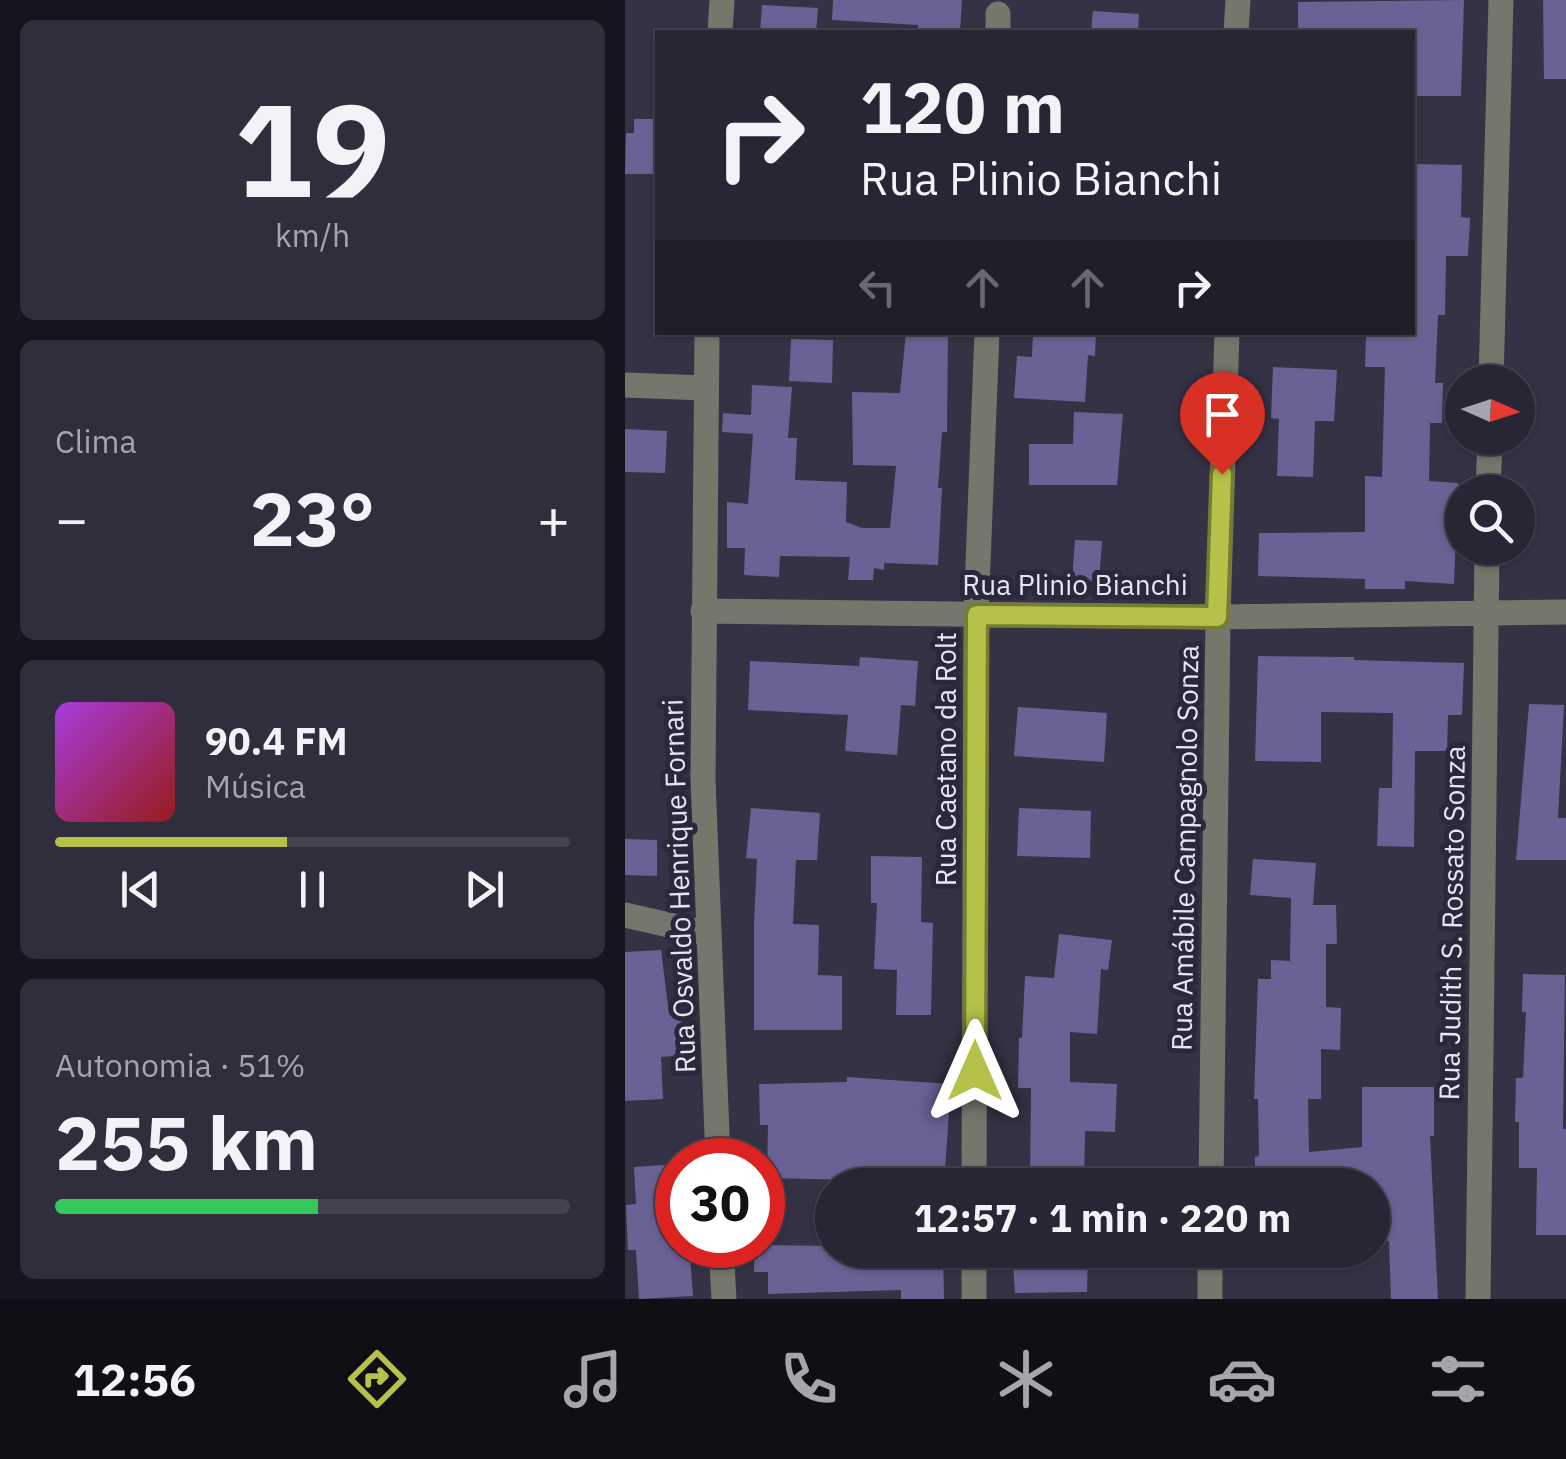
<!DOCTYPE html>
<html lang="pt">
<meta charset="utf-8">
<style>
:root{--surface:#282634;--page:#302e3c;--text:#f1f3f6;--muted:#a5a5ac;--line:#44434f;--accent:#b6c149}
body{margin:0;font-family:"IBM Plex Sans",sans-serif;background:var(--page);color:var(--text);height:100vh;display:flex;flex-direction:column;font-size:38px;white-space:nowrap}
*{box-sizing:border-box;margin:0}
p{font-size:32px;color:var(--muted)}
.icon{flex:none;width:55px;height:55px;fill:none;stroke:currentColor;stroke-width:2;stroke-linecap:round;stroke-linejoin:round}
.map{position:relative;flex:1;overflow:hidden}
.details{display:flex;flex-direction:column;gap:20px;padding:20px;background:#16151d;width:625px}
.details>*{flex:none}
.guide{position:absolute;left:30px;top:30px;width:760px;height:305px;border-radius:0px;box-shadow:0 2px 8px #0004,0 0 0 2px var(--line);background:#282634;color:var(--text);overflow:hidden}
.needle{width:65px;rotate:93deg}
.buttons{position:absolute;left:820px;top:365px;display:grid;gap:20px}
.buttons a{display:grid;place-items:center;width:90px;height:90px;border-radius:50%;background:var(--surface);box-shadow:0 2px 8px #0004,0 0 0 2px var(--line);font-size:50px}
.speed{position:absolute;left:30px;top:1138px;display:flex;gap:20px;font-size:50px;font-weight:700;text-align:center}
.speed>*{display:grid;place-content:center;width:130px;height:130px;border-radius:50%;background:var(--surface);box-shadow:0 2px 8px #0004,0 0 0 2px var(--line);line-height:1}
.speed .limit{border:15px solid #d22;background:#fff;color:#111}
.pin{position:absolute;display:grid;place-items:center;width:85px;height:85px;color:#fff;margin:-102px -42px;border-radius:50% 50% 50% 0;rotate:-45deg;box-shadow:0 0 10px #0007}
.pin .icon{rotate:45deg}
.me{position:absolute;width:110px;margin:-55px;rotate:0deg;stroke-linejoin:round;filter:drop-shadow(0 0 8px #0008)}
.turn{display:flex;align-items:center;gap:35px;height:210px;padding:0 40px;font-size:45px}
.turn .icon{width:130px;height:130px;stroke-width:2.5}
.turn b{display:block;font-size:70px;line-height:85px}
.lanes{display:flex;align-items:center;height:95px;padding:0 40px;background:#0003;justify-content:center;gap:50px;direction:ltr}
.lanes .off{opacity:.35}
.big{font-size:75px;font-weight:800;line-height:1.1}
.details .widget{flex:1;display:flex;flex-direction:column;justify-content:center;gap:15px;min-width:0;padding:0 35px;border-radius:15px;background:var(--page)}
.details .dial{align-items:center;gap:0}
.dial b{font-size:130px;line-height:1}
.song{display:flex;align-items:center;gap:30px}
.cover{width:120px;height:120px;border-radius:15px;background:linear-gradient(135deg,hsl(280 70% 55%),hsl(0 70% 35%))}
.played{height:10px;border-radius:5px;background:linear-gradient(90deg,var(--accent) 45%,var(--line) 45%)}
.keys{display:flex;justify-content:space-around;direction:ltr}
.heat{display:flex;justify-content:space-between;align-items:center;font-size:55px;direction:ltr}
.charge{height:15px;border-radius:8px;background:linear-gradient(90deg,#34c759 51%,var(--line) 0)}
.trip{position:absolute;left:190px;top:1168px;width:575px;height:100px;border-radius:50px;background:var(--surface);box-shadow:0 2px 8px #0004,0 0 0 2px var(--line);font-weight:800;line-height:100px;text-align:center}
.menu{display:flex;height:160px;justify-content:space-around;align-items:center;background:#100f15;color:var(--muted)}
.menu .icon{width:70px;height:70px}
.menu .on{color:var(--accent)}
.menu b{font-size:45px;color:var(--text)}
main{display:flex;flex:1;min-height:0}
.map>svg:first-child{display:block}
</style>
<main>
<section class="details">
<div class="widget dial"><b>19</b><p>km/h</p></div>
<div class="widget"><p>Clima</p>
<div class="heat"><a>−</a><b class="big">23°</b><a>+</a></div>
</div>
<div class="widget">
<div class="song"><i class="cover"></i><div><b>90.4 FM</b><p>Música</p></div></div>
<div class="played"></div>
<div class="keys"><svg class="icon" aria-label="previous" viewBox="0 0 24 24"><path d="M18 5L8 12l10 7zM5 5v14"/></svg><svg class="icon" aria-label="pause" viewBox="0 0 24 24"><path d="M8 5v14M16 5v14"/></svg><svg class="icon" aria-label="next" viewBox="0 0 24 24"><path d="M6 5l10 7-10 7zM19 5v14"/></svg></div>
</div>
<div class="widget"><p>Autonomia · 51%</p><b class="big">255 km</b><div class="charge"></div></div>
</section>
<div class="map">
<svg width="941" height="1299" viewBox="0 0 941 1299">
<rect width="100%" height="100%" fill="#353245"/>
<!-- building -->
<path fill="#6b6194" d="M208 0H337L335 32 293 30V25L207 20Z
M839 0 836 96H788V32H673V2Z
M918 0H941V79H919Z
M137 5 193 8 191 32H135Z
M468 11 514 14 513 32H466Z
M9 119H32V174H0L1 133H9Z
M788 164 837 165 836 217 845 218 843 256H821L820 315H813L810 383H818L817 423H805L804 481 833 483 829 584 780 581V589H740V579L633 576 634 533 740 532V476L757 477 760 367H740L741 332H788Z
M281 332H323L322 432H317L313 488H317L313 565 259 563V570L249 568 248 580H223L225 557 155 556 154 577 119 575 120 548H102V502L123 504 128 434 97 432 98 413 126 415 127 385 167 387 163 438H172L170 480 222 482 221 522 237 528H265L271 466 228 465 227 392 275 393Z
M408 332H471L470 356 463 355 460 402 389 398 392 356 407 357Z
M166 339 208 340 207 383 164 381Z
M648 367 712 370 709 421H690L688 477 652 476 654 419 646 418Z
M449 412 498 414 492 485H404V444H448Z
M0 429 42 431 40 473 0 472Z
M450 540 477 541 474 581 447 580Z
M633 656 729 657V660L839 663 837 715H823L822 751H790L789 847 752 846 754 788H767L768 713 696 712V762L630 761Z
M235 657 293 661 290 706 276 705 272 755 220 751 223 715 123 710 125 661 234 666Z
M904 704 939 705 933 818H941V860H891Z
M393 707 482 713 479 762 389 756Z
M126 808 195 813 192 860H171L168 924 194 925 193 975 217 976V1030H129V924L132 859 121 858Z
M394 808 466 811 465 858 392 856Z
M0 839 32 840V876L0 875Z
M246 856 297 857 296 922 308 923 306 1015H271L272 970 249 969 252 903H246Z
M628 859 691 863 688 905H711L712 944H701V1007L716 1008 715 1050 696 1049V1099H683L684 1152 737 1147V1087H809V1136H805L813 1299H766L764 1241 748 1242V1185H630V1157L634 1156 633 1099H629L633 979H646V960L665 961 666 898 625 895Z
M434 934 487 940 483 970 476 969 472 1034 445 1032V1082L492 1084 490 1132 460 1131 459 1184 405 1183 406 1088H393L394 1038H397L400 976 429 978Z
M36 950 44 1014 56 1013 58 1055 36 1057 38 1099 0 1101V952Z
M898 974 940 975 938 1129H941V1235H911L912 1168H894V1122H890L891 1078H898L901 1012H897Z
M222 1077 326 1084 319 1185H235V1180L142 1178 143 1125H135L134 1084 222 1082Z
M52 1164V1245H58L59 1256H65L68 1296 14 1299 11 1250H3L1 1205 11 1204 9 1167Z
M130 1245 208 1246V1250H318L319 1299H276V1290L143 1294V1272H129Z
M387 1250H463L462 1292 390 1293Z"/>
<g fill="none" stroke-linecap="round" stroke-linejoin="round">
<!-- minor -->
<path stroke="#75776d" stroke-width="25" d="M95 32 97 0
M373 32V14
M611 32 613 0
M82 332 78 779 93 1160
M866 382 876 0
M0 385 80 388
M863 492 865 438
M78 611 593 617 941 612
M0 915 83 934
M349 1185 351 615 362 332
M586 1185 593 617 602 332
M96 1245 99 1299
M349 1299V1250
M585 1299V1250
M853 1299 862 548"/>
</g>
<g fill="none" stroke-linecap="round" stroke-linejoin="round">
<!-- route casing -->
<g stroke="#767d2f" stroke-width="25">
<path id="route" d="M350 1071 352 615 592 617 597 474"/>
</g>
<!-- route -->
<use href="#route" stroke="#b6c149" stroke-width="18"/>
</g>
<g text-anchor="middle" stroke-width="10" stroke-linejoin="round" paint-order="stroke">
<!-- street labels -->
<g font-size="28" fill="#e7e5f2" stroke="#2b283b">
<text x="450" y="595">Rua Plinio Bianchi</text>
<text transform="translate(321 759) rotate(-90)" y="10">Rua Caetano da Rolt</text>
<text transform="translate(560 848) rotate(-89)" y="10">Rua Amábile Campagnolo Sonza</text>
<text transform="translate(54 886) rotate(-92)" y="10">Rua Osvaldo Henrique Fornari</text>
<text transform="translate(827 923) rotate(-89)" y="10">Rua Judith S. Rossato Sonza</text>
</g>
</g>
</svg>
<div class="buttons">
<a><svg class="needle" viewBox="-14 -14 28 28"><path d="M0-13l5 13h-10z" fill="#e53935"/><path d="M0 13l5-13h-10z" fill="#a5a5ac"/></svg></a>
<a><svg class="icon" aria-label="search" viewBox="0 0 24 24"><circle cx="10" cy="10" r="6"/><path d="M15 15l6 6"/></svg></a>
</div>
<div class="speed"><div class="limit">30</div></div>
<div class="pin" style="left:597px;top:474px;background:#d93025"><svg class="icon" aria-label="arrive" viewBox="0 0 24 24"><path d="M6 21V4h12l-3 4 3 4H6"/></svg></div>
<svg class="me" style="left:350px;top:1071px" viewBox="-20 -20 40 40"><path d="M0-17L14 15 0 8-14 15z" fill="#b6c149" stroke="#fff" stroke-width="4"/></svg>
<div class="trip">12:57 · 1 min · 220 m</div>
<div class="guide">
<div class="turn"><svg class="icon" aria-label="right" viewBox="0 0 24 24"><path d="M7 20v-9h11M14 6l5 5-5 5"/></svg><div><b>120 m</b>Rua Plinio Bianchi</div></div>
<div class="lanes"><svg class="icon off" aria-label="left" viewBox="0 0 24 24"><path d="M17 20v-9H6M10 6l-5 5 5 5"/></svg><svg class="icon off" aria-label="ahead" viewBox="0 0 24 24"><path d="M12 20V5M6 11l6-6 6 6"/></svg><svg class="icon off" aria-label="ahead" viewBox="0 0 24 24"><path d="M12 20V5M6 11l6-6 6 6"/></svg><svg class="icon" aria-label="right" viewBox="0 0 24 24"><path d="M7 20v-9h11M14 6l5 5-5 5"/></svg></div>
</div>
</div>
</main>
<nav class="menu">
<b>12:56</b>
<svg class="icon on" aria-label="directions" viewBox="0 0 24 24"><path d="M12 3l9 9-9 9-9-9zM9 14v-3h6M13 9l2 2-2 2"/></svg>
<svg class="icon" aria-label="music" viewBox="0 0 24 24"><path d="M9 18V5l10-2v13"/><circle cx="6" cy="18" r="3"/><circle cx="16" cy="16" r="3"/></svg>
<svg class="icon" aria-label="phone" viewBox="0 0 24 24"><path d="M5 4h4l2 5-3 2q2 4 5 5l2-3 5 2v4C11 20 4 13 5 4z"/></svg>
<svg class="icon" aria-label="climate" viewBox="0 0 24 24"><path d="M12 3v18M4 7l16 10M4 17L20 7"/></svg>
<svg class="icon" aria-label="car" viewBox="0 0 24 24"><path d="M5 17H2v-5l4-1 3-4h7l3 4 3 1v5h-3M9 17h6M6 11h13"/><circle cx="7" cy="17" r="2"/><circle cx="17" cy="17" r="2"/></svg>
<svg class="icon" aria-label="filters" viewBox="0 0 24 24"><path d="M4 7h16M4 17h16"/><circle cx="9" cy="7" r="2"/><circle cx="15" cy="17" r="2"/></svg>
</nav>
